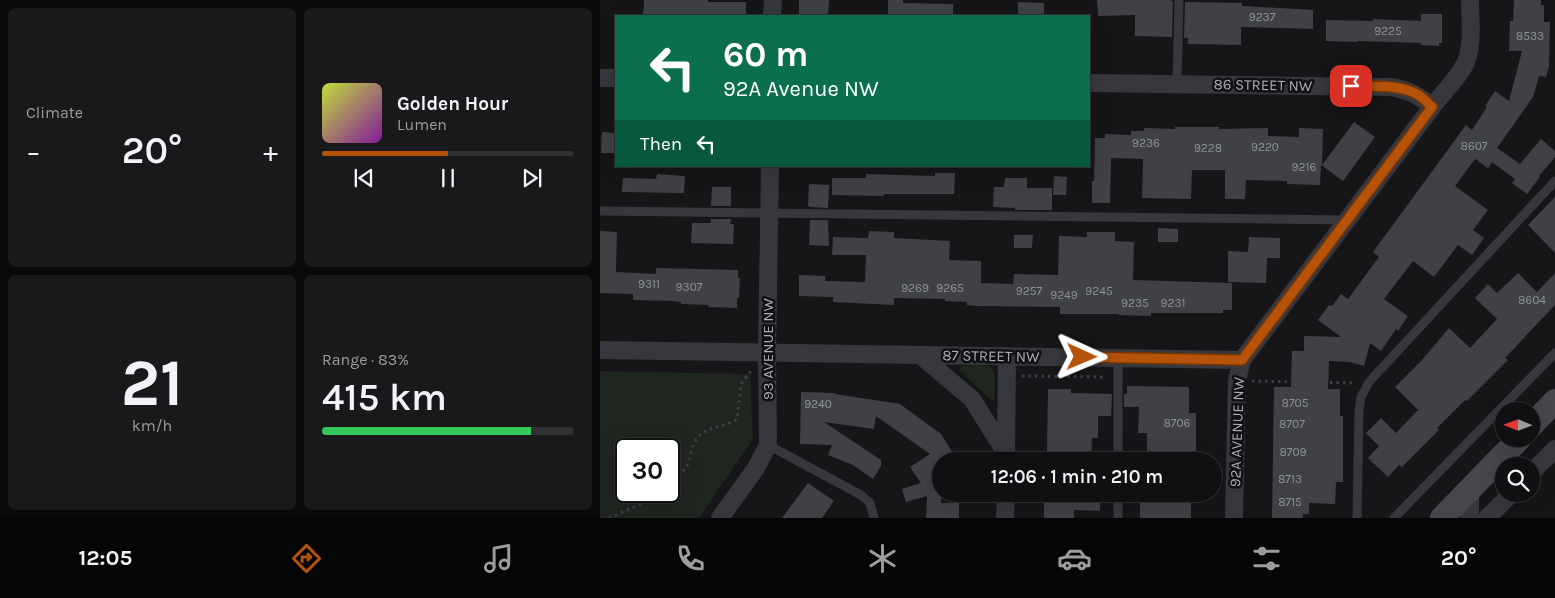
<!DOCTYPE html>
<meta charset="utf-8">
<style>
:root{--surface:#101012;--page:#19191b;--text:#f1f3f6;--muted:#9c9d9f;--line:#303032;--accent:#b45309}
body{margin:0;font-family:Karla,sans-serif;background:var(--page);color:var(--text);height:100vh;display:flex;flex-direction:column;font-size:19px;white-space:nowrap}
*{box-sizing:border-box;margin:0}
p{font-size:16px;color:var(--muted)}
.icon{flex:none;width:28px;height:28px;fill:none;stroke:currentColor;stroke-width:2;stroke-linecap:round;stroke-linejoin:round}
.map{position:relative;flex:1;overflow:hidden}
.side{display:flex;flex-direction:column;gap:8px;padding:8px;background:#09090a;width:600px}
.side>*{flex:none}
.banner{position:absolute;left:15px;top:15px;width:475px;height:152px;border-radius:0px;box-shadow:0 5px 20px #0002,0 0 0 1px var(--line);background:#0b6e4f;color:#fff;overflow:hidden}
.needle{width:32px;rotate:271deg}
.buttons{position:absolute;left:895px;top:402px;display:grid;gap:10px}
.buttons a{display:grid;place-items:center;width:45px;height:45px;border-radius:50%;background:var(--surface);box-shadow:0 5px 20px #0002,0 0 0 1px var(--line);font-size:25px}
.speed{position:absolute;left:15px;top:438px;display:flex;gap:10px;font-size:25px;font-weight:700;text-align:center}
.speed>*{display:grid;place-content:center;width:65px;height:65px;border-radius:50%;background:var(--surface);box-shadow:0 5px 20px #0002,0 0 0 1px var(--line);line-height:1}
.speed .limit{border:2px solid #111;border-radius:8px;background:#fff;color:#111}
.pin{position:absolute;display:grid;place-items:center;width:42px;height:42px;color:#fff;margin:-21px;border-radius:10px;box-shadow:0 2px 8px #0006}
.me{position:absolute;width:55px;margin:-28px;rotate:91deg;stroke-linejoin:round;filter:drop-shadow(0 0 4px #0008)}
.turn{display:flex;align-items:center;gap:18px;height:105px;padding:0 25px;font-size:22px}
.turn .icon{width:65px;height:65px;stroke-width:2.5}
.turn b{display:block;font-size:35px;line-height:42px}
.then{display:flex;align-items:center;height:48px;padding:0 25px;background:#0003;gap:10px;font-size:19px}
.big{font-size:38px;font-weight:600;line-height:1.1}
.side .tile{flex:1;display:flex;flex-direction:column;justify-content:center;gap:8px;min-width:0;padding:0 18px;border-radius:8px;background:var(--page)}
.side .dial{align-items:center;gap:0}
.dial b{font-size:65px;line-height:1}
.song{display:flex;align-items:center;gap:15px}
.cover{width:60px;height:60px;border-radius:8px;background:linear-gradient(135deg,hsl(70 70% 55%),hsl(290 70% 35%))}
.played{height:5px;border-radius:2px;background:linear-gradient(90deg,var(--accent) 50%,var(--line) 50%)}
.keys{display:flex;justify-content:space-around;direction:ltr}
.heat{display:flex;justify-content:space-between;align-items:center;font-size:28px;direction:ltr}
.charge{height:8px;border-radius:4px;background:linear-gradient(90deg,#34c759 83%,var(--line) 0)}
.side .tiles{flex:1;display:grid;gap:8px;grid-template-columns:repeat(2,1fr)}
.trip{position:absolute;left:332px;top:452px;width:290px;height:50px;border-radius:25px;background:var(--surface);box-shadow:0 5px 20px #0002,0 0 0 1px var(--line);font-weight:600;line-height:50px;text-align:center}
.tabs{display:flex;height:80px;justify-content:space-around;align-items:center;background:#060607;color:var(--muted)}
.tabs .icon{width:35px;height:35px}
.tabs .current{color:var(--accent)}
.tabs b{font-size:22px;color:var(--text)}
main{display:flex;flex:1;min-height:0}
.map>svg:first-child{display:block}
</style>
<main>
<section class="side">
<div class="tiles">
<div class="tile"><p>Climate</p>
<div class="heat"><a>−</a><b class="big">20°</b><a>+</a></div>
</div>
<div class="tile">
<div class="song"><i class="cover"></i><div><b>Golden Hour</b><p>Lumen</p></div></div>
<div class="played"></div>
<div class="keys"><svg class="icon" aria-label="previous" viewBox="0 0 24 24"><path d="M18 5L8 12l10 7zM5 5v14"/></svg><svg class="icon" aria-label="pause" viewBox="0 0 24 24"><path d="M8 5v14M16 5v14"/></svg><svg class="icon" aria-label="next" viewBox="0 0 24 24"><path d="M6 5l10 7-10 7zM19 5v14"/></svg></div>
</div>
<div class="tile dial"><b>21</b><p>km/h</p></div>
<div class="tile"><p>Range · 83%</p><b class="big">415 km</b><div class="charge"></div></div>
</div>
</section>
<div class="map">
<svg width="955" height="518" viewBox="0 0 955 518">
<rect width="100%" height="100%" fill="#161618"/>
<!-- green -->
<path fill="#1e261f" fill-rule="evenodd" d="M366 365 390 366C397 374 395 388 394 399L392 401 359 370 360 366Z
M0 371 150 374 153 439 99 518H0ZM26 449H69V491H26Z"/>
<!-- building -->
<path fill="#404145" d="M44 0H108V2H146V16H43Z
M199 0H229L228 16H199Z
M288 0H303V3L353 4V16H288Z
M497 0H571L573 2 572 37 535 36V15L498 16Z
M914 0H941V5H944V22H950L949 66 946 77 939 76 933 97 897 148 920 164 941 139 955 151V157L939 176 940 177 927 194 912 183 915 179 892 162 888 168 875 159 855 186 888 210 873 230 884 238 872 255 858 245 834 277 813 261 784 299 808 316 798 331 796 329 781 351 770 343 764 366 750 362 729 361 728 389H740V416H743V482H736L735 504 709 503V514H703V518H672L674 387H691L692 351H704V336L741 337 718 320 729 305 732 306 741 294 748 299 779 257 773 252 866 125 872 130 887 107 885 106 895 91 909 101 922 51H909L910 21H913Z
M418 2 444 3V16H418Z
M585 2 642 3V6L713 10V29L641 27V45L588 44V38H584Z
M821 14H842V43H839V46L821 45V43L757 41V42L726 41V20L773 21V19L821 21Z
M754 122 775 137 743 181 721 165 720 185 687 184V181L646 180 645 199H625V170H592L591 199 542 198 543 159 511 158 510 203H492V181H494L495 138H505V134L531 135V131H544V128L575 129V127H619V129L668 128V136L699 137V128L723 129 722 165Z
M2 132 16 133V153H1Z
M335 173H355L354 194H284V196L232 195V178H266V174L335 176Z
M57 174 85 176 84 193 22 192 23 178 56 179Z
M454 176 467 177 466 195H453Z
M405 178H427V188H452V210H415V208L393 207 394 187H404Z
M209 184 229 185 228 208 210 207V206H208Z
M112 187H131V206H111Z
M955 197V253L928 225Z
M111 219H131L130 224H134L133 244 91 243 92 223H111Z
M210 220H228L229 246 209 245Z
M558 228 578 229V242H558Z
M0 231 17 232 16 272 56 274V268L138 270V278H140L139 298H137V308L108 307 109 305 81 304V302L72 301 33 300V294L0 293Z
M269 231 294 232V238L350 241 349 260 381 261V283L413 284 414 274 458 275 459 236 487 237V232H515V241L534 242 533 280 632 283V310H623V313H551V316L519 315V314H460V307L378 306 367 305V302L345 301V299L294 298V305L233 302V297L199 296V275L225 276V281L265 282 266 255H232L233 237 268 238Z
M414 235H433L432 248H414Z
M649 237 680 238V258H667L666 283 628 282V251L648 252Z
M918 273 937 292 955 273V305L905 358 908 360 867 401 865 400 837 428 839 430 802 467 799 465 788 477 768 458 779 446 766 433 781 418 796 433 818 410 795 387 822 360 849 328 870 348 897 319 875 298 888 284 897 293Z
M527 386 589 387V413H596V461L547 459V433H538L539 407H524V394H527Z
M448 389H471V393L512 394 511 416H498V438H492L491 461H472L473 452 447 451Z
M201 392 235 393V394L300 404 341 434 358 461H341V503H359V518H326L327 496 306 502 302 489 321 483 310 467 330 454 276 416 274 429 224 422 281 460V466L273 479 253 465 228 455 232 445 200 444Z
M208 483 234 501 222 518H182Z
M460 494H500V511L474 510V518H444V497H460Z
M564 494H591V518H540V498L564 499Z"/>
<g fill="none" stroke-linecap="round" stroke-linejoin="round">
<!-- path -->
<path stroke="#3d3f44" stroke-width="3" stroke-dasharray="2.5 4" stroke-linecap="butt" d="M422 376 506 377
M652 381 756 383
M69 485C76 478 85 471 89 461 91 453 92 443 99 436 110 425 125 428 137 419L141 384 151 371
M9 518 54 498 62 491"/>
<!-- service -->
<path stroke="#37383d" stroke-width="9" d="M577 84 579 0
M0 211 747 220
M518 358V461
M168 445 261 495 270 503 274 518
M518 494V518
M757 518 759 411 761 397 769 382 955 181
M794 518 955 353"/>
<!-- minor -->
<path stroke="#37383d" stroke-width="18" d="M172 16 173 0
M0 78H16
M489 83 790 87C809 90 817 94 832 107
M0 350 642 360
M320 355 372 399 407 455
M406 456 407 356
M931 473 955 449
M120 518 156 468 168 445 167 352 170 166
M405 518 406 494
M634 518 637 380 642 360 832 107C842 93 862 75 867 59 873 41 870 19 870 0
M870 518V488
M887 518 911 494"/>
<!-- secondary -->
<path stroke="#45474d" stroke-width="24" d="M931 426 955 401
M842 518 919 439"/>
</g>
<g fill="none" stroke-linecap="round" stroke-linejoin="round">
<!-- route casing -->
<g stroke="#753606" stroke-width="12">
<path id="route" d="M482 357 642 360 832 107C828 103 824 99 820 96 800 83 773 87 751 86"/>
</g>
<!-- route -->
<use href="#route" stroke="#b45309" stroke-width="9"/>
</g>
<g text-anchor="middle" stroke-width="5" stroke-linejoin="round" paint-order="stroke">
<!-- number labels -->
<g font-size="12" fill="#8e929b">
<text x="662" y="21">9237</text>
<text x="788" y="35">9225</text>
<text x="930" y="40">8533</text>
<text x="546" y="147">9236</text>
<text x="874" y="150">8607</text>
<text x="665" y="151">9220</text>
<text x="608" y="152">9228</text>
<text x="704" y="171">9216</text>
<text x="49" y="288">9311</text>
<text x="89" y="291">9307</text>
<text x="315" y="292">9269</text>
<text x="350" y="292">9265</text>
<text x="429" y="295">9257</text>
<text x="499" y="295">9245</text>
<text x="464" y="299">9249</text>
<text x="932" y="304">8604</text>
<text x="535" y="307">9235</text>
<text x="573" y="307">9231</text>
<text x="695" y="407">8705</text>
<text x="218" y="408">9240</text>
<text x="577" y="427">8706</text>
<text x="692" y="428">8707</text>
<text x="693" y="456">8709</text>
<text x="690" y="483">8713</text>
<text x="690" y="506">8715</text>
</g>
<!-- street labels -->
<g font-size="15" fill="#a8adb8" stroke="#111113">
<text transform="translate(663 85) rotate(1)" y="5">86 STREET NW</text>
<text transform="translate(168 349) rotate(-90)" y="5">93 AVENUE NW</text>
<text transform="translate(391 356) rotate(1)" y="5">87 STREET NW</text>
<text transform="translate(637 432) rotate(-88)" y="5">92A AVENUE NW</text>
</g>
</g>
</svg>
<div class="buttons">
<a><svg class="needle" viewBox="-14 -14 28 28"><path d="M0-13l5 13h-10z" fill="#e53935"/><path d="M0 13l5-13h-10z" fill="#9c9d9f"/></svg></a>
<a><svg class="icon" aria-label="search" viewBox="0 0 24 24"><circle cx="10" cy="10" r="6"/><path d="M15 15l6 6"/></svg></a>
</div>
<div class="speed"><div class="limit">30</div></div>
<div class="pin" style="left:751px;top:86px;background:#d93025"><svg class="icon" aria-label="arrive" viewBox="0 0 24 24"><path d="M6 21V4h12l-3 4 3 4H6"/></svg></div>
<svg class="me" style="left:482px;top:357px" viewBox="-20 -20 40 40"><path d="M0-17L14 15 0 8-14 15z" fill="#b45309" stroke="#fff" stroke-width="4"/></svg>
<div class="trip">12:06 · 1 min · 210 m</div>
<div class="banner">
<div class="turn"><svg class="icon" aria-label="left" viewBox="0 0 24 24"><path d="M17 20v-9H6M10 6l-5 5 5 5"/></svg><div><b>60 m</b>92A Avenue NW</div></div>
<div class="then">Then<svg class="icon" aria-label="left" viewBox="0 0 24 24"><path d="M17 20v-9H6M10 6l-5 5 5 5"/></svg></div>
</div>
</div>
</main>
<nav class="tabs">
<b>12:05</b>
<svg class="icon current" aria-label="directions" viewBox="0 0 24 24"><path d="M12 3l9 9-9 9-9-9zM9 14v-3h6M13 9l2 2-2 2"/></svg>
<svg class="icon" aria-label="music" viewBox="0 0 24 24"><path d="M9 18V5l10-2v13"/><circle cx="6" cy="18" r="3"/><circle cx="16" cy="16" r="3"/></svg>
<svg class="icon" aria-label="phone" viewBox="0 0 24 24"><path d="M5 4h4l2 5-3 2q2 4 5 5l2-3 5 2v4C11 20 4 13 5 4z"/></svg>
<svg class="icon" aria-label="climate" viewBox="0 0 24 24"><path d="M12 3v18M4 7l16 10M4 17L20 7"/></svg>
<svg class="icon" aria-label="car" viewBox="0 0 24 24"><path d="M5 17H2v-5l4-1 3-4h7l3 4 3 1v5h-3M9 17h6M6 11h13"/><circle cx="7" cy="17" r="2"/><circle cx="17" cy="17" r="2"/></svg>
<svg class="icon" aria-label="filters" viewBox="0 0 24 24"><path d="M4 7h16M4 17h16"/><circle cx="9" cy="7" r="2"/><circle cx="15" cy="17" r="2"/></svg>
<b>20°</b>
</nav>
